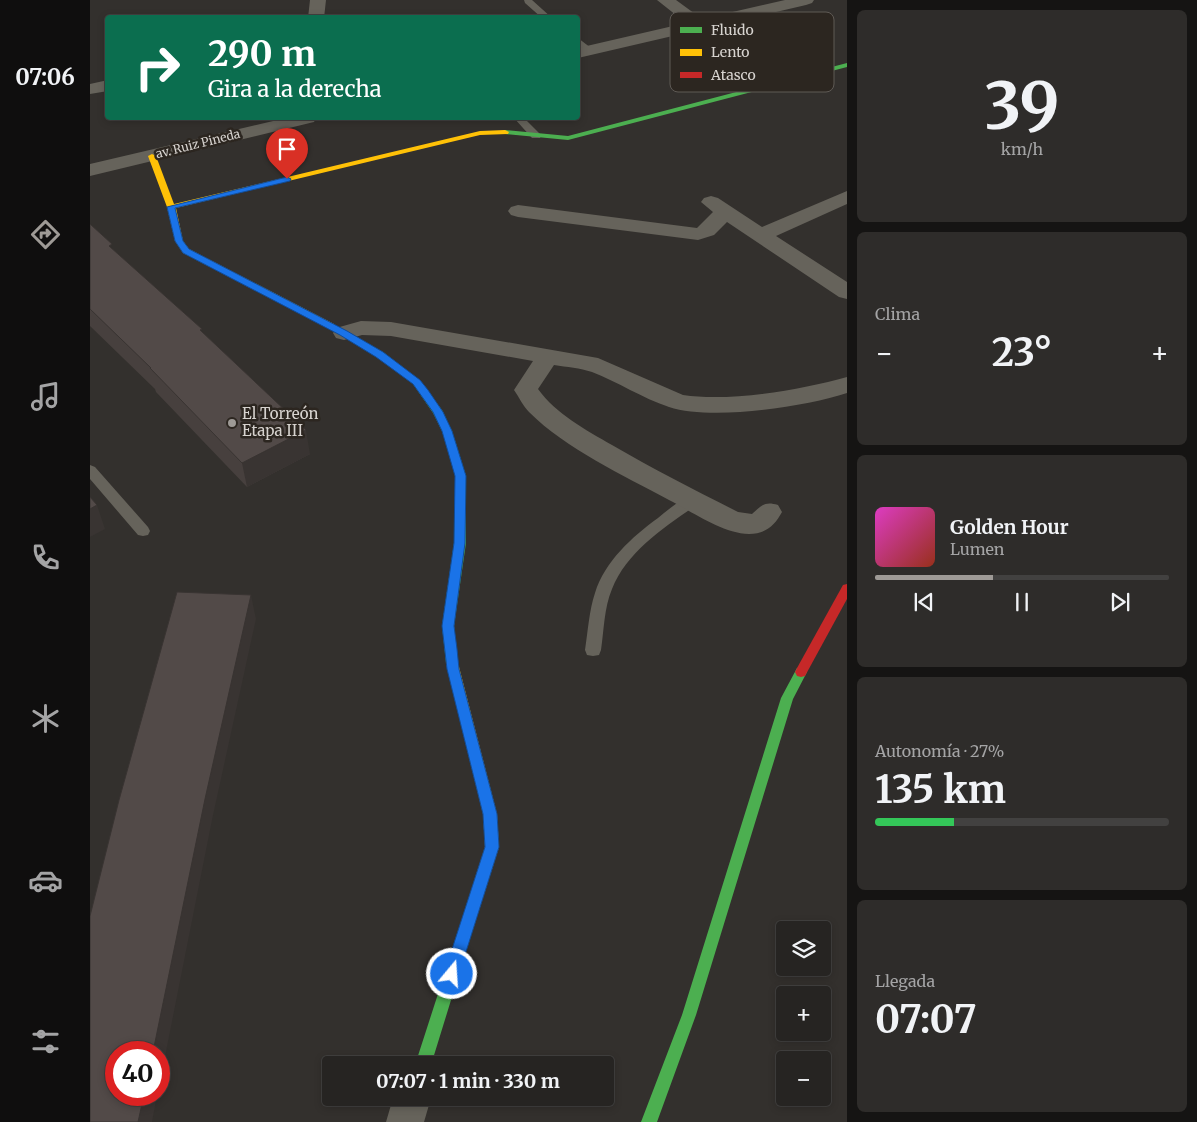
<!DOCTYPE html>
<html lang="es">
<meta charset="utf-8">
<style>
:root{--surface:#262422;--page:#2e2c2a;--text:#f1f3f6;--muted:#a4a4a5;--line:#424140;--accent:#9e9a96}
body{margin:0;font-family:Merriweather,serif;background:var(--page);color:var(--text);height:100vh;display:flex;flex-direction:column;font-size:19px;white-space:nowrap}
*{box-sizing:border-box;margin:0}
p{font-size:16px;color:var(--muted)}
.icon{flex:none;width:28px;height:28px;fill:none;stroke:currentColor;stroke-width:2;stroke-linecap:round;stroke-linejoin:round}
.map{position:relative;flex:1;overflow:hidden}
.panel{display:flex;flex-direction:column;gap:10px;padding:10px;background:#151413;width:350px}
.panel>*{flex:none}
.banner{position:absolute;left:15px;top:15px;width:475px;height:105px;border-radius:5px;box-shadow:0 2px 8px #0003,0 0 0 1px var(--line);background:#0b6e4f;color:#fff;overflow:hidden}
.buttons{position:absolute;left:686px;top:921px;display:grid;gap:10px}
.buttons a{display:grid;place-items:center;width:55px;height:55px;border-radius:5px;background:var(--surface);box-shadow:0 2px 8px #0003,0 0 0 1px var(--line);font-size:25px}
.speed{position:absolute;left:15px;top:1041px;display:flex;gap:10px;font-size:25px;font-weight:700;text-align:center}
.speed>*{display:grid;place-content:center;width:65px;height:65px;border-radius:50%;background:var(--surface);box-shadow:0 2px 8px #0003,0 0 0 1px var(--line);line-height:1}
.speed .limit{border:8px solid #d22;background:#fff;color:#111}
.pin{position:absolute;display:grid;place-items:center;width:42px;height:42px;color:#fff;margin:-51px -21px;border-radius:50% 50% 50% 0;rotate:-45deg;box-shadow:0 0 5px #0007}
.pin .icon{rotate:45deg}
.me{position:absolute;width:55px;margin:-28px;rotate:18deg;stroke-linejoin:round;filter:drop-shadow(0 0 4px #0008)}
.turn{display:flex;align-items:center;gap:18px;height:105px;padding:0 20px;font-size:22px}
.turn .icon{width:65px;height:65px;stroke-width:2.5}
.turn b{display:block;font-size:35px;line-height:42px}
.big{font-size:38px;font-weight:700;line-height:1.1}
.panel .tile{flex:1;display:flex;flex-direction:column;justify-content:center;gap:8px;min-width:0;padding:0 18px;border-radius:8px;background:var(--page)}
.panel .dial{align-items:center;gap:0}
.dial b{font-size:65px;line-height:1}
.song{display:flex;align-items:center;gap:15px}
.cover{width:60px;height:60px;border-radius:8px;background:linear-gradient(135deg,hsl(310 70% 55%),hsl(10 70% 35%))}
.played{height:5px;border-radius:2px;background:linear-gradient(90deg,var(--accent) 40%,var(--line) 40%)}
.keys{display:flex;justify-content:space-around;direction:ltr}
.heat{display:flex;justify-content:space-between;align-items:center;font-size:28px;direction:ltr}
.charge{height:8px;border-radius:4px;background:linear-gradient(90deg,#34c759 27%,var(--line) 0)}
.trip{position:absolute;left:232px;top:1056px;width:292px;height:50px;border-radius:5px;background:var(--surface);box-shadow:0 2px 8px #0003,0 0 0 1px var(--line);font-weight:700;line-height:50px;text-align:center}
main{display:flex;flex:1;min-height:0}
.tabs{display:flex;flex-direction:column;width:90px;justify-content:space-around;align-items:center;background:#0f0e0e;color:var(--muted)}
.tabs .icon{width:35px;height:35px}
.tabs .active{color:var(--accent)}
.tabs b{font-size:22px;color:var(--text)}
.map>svg:first-child{display:block}
</style>
<main>
<nav class="tabs">
<b>07:06</b>
<svg class="icon active" aria-label="directions" viewBox="0 0 24 24"><path d="M12 3l9 9-9 9-9-9zM9 14v-3h6M13 9l2 2-2 2"/></svg>
<svg class="icon" aria-label="music" viewBox="0 0 24 24"><path d="M9 18V5l10-2v13"/><circle cx="6" cy="18" r="3"/><circle cx="16" cy="16" r="3"/></svg>
<svg class="icon" aria-label="phone" viewBox="0 0 24 24"><path d="M5 4h4l2 5-3 2q2 4 5 5l2-3 5 2v4C11 20 4 13 5 4z"/></svg>
<svg class="icon" aria-label="climate" viewBox="0 0 24 24"><path d="M12 3v18M4 7l16 10M4 17L20 7"/></svg>
<svg class="icon" aria-label="car" viewBox="0 0 24 24"><path d="M5 17H2v-5l4-1 3-4h7l3 4 3 1v5h-3M9 17h6M6 11h13"/><circle cx="7" cy="17" r="2"/><circle cx="17" cy="17" r="2"/></svg>
<svg class="icon" aria-label="filters" viewBox="0 0 24 24"><path d="M4 7h16M4 17h16"/><circle cx="9" cy="7" r="2"/><circle cx="15" cy="17" r="2"/></svg>
</nav>
<div class="map">
<svg width="757" height="1122" viewBox="0 0 757 1122">
<rect width="100%" height="100%" fill="#33302d"/>
<g fill="none" stroke-linecap="round" stroke-linejoin="round">
<!-- lane -->
<path fill="#66635b" fill-rule="evenodd" d="M434 0H442L462 18H452L435 3Z
M488 38 501 48V52H495L488 46Z
M424 118H434L450 134 451 136 450 138H442Z
M0 465 5 467 58 527 60 531 58 535 53 536 48 535 0 479Z
M603 495 608 496 610 500 608 504C576 526 537 551 522 589 514 608 514 630 511 650L509 655 503 656 497 655 495 650C498 631 499 611 505 593 515 561 542 537 568 518 578 510 590 499 603 495Z"/>
<!-- street -->
<path fill="#66635b" fill-rule="evenodd" d="M220 0H236L234 18H218Z
M567 0H586L612 19 695 0H724L722 3 716 5 488 58V48L596 23Z
M18 80V91L0 94V84Z
M196 118H226L224 122 0 176V164Z
M757 191V204L686 236 757 282V299L749 297 637 222 624 235 608 240 428 217 421 215 418 211 421 207 428 205 607 228 623 212 611 202 614 198 621 196 628 198 672 227Z
M271 321 301 322 508 358 593 395C640 402 711 390 757 377V393C714 407 622 421 579 407 552 398 528 382 502 372 490 368 477 367 464 365L448 389C466 414 496 430 522 445 563 469 605 490 648 512L662 514C672 505 675 501 688 505L692 512C685 525 676 534 659 534 631 533 603 512 579 500 533 475 476 449 439 412 433 406 429 397 424 390L443 361 301 336 272 335 254 340 246 338 243 333 246 328Z
M303 1098H341L334 1122H296Z"/>
<!-- fast -->
<path fill="#4caf50" fill-rule="evenodd" d="M757 63V67L478 140 415 134 411 132 415 130 478 136Z
M241 323 293 352 329 380 352 410 362 431 376 476V543L364 626 368 663 366 666 362 668 358 666 356 663 352 626 364 543 366 476 352 431 343 413 323 384 287 356 238 328V324Z
M711 667 715 668 717 672 703 699 606 1015 567 1122H551L592 1015 691 698 707 668Z
M375 925 380 927 382 932 341 1065H325L368 932 370 927Z"/>
<!-- slow -->
<path fill="#ffc107" fill-rule="evenodd" d="M415 130 419 132 418 134 390 135 86 208 93 241 99 249 244 324V328L241 329 93 253 85 241 77 207 58 156 62 154 66 156 84 204 390 131Z
M362 658 366 660 368 663 407 814 409 847 382 932 380 937 375 939 370 937 368 932 395 847 393 814 356 663 358 660Z"/>
<!-- jam -->
<path fill="#c62828" fill-rule="evenodd" d="M757 584V599L715 676 711 677 707 676 705 672 707 668 753 585Z"/>
</g>
<!-- wall -->
<path fill="#47403e" d="M0 224 23 250 113 333 220 454 157 487 66 392 65 389 0 326Z"/>
<!-- shaded-wall -->
<path fill="#393432" d="M216 430 220 454 157 487 152 463Z
M7 505 15 529 0 537V509Z
M161 595 166 619 122 820 69 1087V1052H63L115 799Z
M54 1095H67L62 1122H48Z"/>
<!-- building -->
<path fill="#524a48" stroke="#393432" d="M0 224 22 244 19 246 112 329 110 330 216 430 152 463 60 368H61L0 309Z
M0 497 7 505 0 509Z
M87 592 161 595 115 799 63 1052H26V1095H54L48 1122H0V916L29 800Z"/>
<!-- route -->
<path fill="#1a73e8" stroke="#114b97" d="M197 177 201 179 200 181 85 208 93 241 99 249 257 331 293 352 330 380 338 390 353 412 362 431 376 476 375 543 364 626 367 649 369 669 407 814 409 847 369 974 367 979 362 981 356 979 354 974 395 847 393 814 357 669 352 626 364 543 365 476 352 431 343 412 323 384 286 357 250 335 93 253 85 241 77 207Z"/>
<!-- markers -->
<circle fill="#9e9a96" stroke="#2c2620" stroke-width="2" cx="142" cy="423" r="5"/>
<g text-anchor="middle" stroke-width="5" stroke-linejoin="round" paint-order="stroke">
<!-- far-street labels -->
<g font-size="12" fill="#d7d3cf" stroke="#2c2620">
<text transform="translate(108 144) rotate(-14)" y="4">av. Ruiz Pineda</text>
</g>
<!-- poi labels -->
<g font-size="15" fill="#d7d3cf" stroke="#2c2620" text-anchor="start">
<text x="152" y="419">El Torreón<tspan x="152" dy="17">Etapa III</tspan></text>
</g>
</g>
<!-- legend -->
<rect x="580" y="12" width="164" height="80" rx="8" fill="#2c2620" stroke="#5f5a55" stroke-width="1"/>
<rect x="590" y="27" width="22" height="6" fill="#4caf50"/>
<rect x="590" y="49" width="22" height="7" fill="#ffc107"/>
<rect x="590" y="72" width="22" height="6" fill="#c62828"/>
<g font-size="14" fill="#d7d3cf">
<text x="621" y="35">Fluido</text>
<text x="621" y="57">Lento</text>
<text x="621" y="80">Atasco</text>
</g>
</svg>
<div class="buttons">
<a><svg class="icon" aria-label="layers" viewBox="0 0 24 24"><path d="M12 4l9 5-9 5-9-5zM3 14l9 5 9-5"/></svg></a>
<a>+</a>
<a>−</a>
</div>
<div class="speed"><div class="limit">40</div></div>
<div class="pin" style="left:197px;top:179px;background:#d93025"><svg class="icon" aria-label="arrive" viewBox="0 0 24 24"><path d="M6 21V4h12l-3 4 3 4H6"/></svg></div>
<svg class="me" style="left:362px;top:974px" viewBox="-20 -20 40 40"><circle r="17" fill="#1a73e8" stroke="#fff" stroke-width="3"/><path d="M0-11L8 9 0 5-8 9z" fill="#fff"/></svg>
<div class="trip">07:07 · 1 min · 330 m</div>
<div class="banner">
<div class="turn"><svg class="icon" aria-label="right" viewBox="0 0 24 24"><path d="M7 20v-9h11M14 6l5 5-5 5"/></svg><div><b>290 m</b>Gira a la derecha</div></div>
</div>
</div>
<section class="panel">
<div class="tile dial"><b>39</b><p>km/h</p></div>
<div class="tile"><p>Clima</p>
<div class="heat"><a>−</a><b class="big">23°</b><a>+</a></div>
</div>
<div class="tile">
<div class="song"><i class="cover"></i><div><b>Golden Hour</b><p>Lumen</p></div></div>
<div class="played"></div>
<div class="keys"><svg class="icon" aria-label="previous" viewBox="0 0 24 24"><path d="M18 5L8 12l10 7zM5 5v14"/></svg><svg class="icon" aria-label="pause" viewBox="0 0 24 24"><path d="M8 5v14M16 5v14"/></svg><svg class="icon" aria-label="next" viewBox="0 0 24 24"><path d="M6 5l10 7-10 7zM19 5v14"/></svg></div>
</div>
<div class="tile"><p>Autonomía · 27%</p><b class="big">135 km</b><div class="charge"></div></div>
<div class="tile"><p>Llegada</p><b class="big">07:07</b></div>
</section>
</main>
